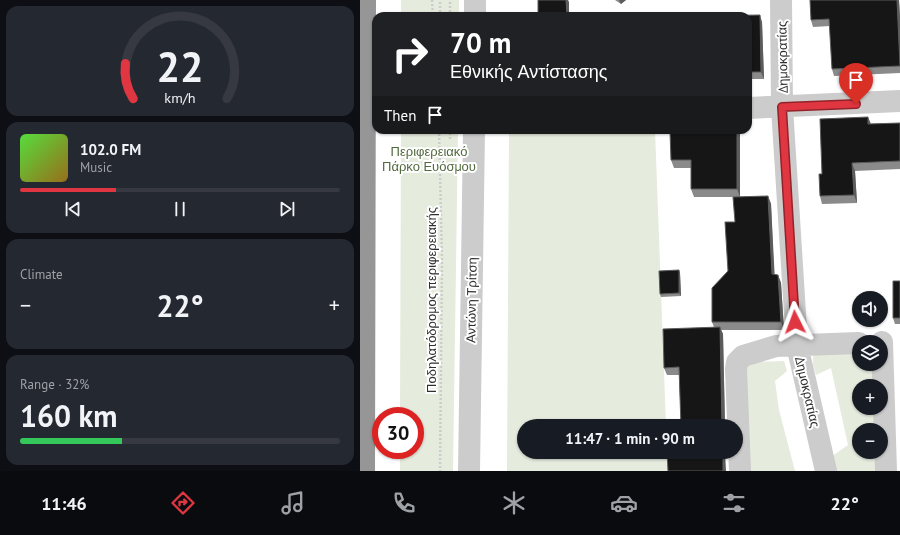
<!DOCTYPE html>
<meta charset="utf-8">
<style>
:root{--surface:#171b24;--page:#242831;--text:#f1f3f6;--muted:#9ea1a6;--line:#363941;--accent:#e03641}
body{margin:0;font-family:"PT Sans",sans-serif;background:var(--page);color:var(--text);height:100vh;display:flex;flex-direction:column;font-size:15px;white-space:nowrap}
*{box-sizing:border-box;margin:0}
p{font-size:13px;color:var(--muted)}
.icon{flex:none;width:22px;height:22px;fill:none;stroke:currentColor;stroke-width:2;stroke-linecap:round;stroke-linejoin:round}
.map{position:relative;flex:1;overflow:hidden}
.details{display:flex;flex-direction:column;gap:6px;padding:6px;background:#0d0f14;width:360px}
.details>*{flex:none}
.top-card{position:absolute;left:12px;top:12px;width:380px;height:122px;border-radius:12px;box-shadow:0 1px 3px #0004;background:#202124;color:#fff;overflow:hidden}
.buttons{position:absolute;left:492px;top:291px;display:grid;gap:8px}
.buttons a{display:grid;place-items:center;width:36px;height:36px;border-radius:50%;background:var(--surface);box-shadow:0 1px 3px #0004;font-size:20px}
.speed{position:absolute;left:12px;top:407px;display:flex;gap:8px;font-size:20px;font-weight:700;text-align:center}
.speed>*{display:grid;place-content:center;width:52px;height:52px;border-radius:50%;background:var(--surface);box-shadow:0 1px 3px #0004;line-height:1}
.speed .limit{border:6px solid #d22;background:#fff;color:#111}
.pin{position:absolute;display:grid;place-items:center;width:34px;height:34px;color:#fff;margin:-41px -17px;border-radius:50% 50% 50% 0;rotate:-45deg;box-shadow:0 0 4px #0007}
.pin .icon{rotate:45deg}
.me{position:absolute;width:44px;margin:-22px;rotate:357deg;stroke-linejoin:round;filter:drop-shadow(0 0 3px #0008)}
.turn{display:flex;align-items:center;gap:14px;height:84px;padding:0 12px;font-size:18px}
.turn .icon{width:52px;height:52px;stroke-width:2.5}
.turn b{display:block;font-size:28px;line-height:34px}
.then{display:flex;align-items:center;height:38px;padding:0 12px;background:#0003;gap:8px;font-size:15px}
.big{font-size:30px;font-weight:800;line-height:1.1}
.details .card{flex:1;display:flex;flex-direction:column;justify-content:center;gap:6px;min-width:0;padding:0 14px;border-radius:12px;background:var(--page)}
.details .dial{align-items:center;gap:0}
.dial svg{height:104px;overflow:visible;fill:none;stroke:var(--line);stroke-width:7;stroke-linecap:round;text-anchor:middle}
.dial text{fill:var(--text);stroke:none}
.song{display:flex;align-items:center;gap:12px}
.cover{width:48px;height:48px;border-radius:6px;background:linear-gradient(135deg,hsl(110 70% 55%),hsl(40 70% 35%))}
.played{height:4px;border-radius:2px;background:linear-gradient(90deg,var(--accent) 30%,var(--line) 30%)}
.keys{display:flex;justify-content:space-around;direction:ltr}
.heat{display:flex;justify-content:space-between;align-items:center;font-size:22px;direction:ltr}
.charge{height:6px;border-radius:3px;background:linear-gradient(90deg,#34c759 32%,var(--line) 0)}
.trip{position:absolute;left:157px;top:419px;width:226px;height:40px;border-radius:20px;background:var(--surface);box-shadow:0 1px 3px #0004;font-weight:800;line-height:40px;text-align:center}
.tabs{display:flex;height:64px;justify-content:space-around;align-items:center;background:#090b0e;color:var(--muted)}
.tabs .icon{width:28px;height:28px}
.tabs .selected{color:var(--accent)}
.tabs b{font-size:18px;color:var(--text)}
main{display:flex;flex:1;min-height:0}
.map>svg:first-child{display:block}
</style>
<main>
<section class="details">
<div class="card dial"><svg viewBox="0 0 100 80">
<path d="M14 69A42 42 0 1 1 86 69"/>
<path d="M14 69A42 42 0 0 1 8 42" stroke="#e03641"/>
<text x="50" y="56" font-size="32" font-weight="700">22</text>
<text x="50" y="72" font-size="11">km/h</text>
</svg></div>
<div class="card">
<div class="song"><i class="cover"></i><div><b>102.0 FM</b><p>Music</p></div></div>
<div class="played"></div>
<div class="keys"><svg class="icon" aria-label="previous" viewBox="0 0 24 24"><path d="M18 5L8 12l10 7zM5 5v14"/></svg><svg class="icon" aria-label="pause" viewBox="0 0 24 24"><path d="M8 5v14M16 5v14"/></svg><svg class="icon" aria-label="next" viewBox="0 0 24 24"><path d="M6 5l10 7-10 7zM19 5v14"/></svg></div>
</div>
<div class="card"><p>Climate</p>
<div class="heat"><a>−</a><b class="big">22°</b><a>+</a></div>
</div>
<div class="card"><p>Range · 32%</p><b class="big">160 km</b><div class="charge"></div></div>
</section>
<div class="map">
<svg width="540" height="471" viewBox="0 0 540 471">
<rect width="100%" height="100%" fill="#fff"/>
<!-- green -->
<path fill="#e5ebdd" d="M41 0H99V16H41Z
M41 130H98L93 471H40V450H55V416H40Z
M159 130H295L306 426H164V452H307L308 471H147L149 133Z
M499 352V364H516L517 386H499V408H518L519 430H499V452H520V471H474L471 457 488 445 471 368 456 375 453 365V356L459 353Z
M424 361 427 371 415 381 419 410 435 471H388L385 365 390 362Z"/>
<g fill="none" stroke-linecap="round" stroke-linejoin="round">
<!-- path -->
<path stroke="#ccc" stroke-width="2.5" stroke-dasharray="2 2" stroke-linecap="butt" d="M72 0 73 16
M80 16V0
M90 16V0
M79 130 82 259 80 471
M90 139V130"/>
<!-- minor -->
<path stroke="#ccc" stroke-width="22" d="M421 0 422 107 437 345 466 471
M115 16V0
M388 108 540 101
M522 342 526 471
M109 471 114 130
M380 471 376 369 377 362 383 356 416 346 499 343"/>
<!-- highway -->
<path stroke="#969696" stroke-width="22" d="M4 471 5 0"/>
</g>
<!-- wall -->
<path fill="#8a8a8a" d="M255 0H266L261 4Z
M539 0 540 17V73L474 76 472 69 470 26 453 27 451 20Z
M388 16 402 22 404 79H388Z
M540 123V169L495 171 497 203 462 204 460 196 462 174 511 124Z
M380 130V197H334L331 189V168H314L311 160Z
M408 196 411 204 414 275H418L421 283 424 330H361L363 334 365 426H321L319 375H307L304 368 354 327 352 322 368 271 375 222Z
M319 270 320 273 321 296 301 297 300 294Z
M540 281V324H535L533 318Z"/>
<!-- shaded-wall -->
<path fill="#5c5c5c" d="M206 0H208L209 2V16H207Z
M259 0H266L261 4Z
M537 0H539L540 17V67Z
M400 15 402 22 404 79 401 72Z
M508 117 511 124H508Z
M377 130H380V197L377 189Z
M492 163 495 171 497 203 494 195Z
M408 196 411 204 415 282 412 274Z
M319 270 320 273 321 296 319 293Z
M418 275 421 283 424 330 421 322Z
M360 327 363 334 365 426H362Z
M363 452H365L366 471H363Z"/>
<!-- building -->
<path fill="#161616" stroke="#5c5c5c" d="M178 0H206L207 16H178Z
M450 0H537L540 66 472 69 469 19 451 20Z
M329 14V16H300Z
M400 15 401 72H388V16H334Z
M508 117V124L540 123V161L492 163 494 195 460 196 459 174H462L460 119Z
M310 130H377V189H331V160H311L310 132Z
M408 196 412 274 418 275 421 322H352V288L368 271 365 222H375L373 197Z
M319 270V293L300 294 299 271Z
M533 281H540V318H533Z
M360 327 362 426H321L319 367 304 368 303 329Z
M307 452H363V471H308Z"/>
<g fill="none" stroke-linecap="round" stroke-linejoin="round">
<!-- route casing -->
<g stroke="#92232a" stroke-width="10">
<path id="route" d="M435 322 422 107 496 104"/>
</g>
<!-- route -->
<use href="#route" stroke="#e03641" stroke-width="7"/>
</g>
<g text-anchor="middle" stroke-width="4" stroke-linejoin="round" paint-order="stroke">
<!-- street labels -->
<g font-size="13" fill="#2f2f2f" stroke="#fff">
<text transform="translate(422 57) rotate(-91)" y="5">Δημοκρατίας</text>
<text transform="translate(71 300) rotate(-90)" y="5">Ποδηλατόδρομος περιφερειακής</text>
<text transform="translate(111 300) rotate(-89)" y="5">Αντώνη Τρίτση</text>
<text transform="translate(448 392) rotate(77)" y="5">Δημοκρατίας</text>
</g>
<!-- park labels -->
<g font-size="13" fill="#51693d" stroke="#fff">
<text x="69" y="156">Περιφερειακό<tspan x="69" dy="15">Πάρκο Ευόσμου</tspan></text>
</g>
</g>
</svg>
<div class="buttons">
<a><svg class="icon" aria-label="sound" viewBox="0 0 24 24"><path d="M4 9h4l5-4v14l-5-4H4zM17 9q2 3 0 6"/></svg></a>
<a><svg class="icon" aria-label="layers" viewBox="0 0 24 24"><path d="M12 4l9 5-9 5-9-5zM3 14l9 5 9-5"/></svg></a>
<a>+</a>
<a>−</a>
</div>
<div class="speed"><div class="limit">30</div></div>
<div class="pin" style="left:496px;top:104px;background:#d93025"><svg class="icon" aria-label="arrive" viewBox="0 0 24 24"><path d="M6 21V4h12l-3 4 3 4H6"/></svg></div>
<svg class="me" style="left:435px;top:322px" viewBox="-20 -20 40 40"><path d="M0-17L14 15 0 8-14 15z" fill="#e03641" stroke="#fff" stroke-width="4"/></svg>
<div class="trip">11:47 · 1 min · 90 m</div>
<div class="top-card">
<div class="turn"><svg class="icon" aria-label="right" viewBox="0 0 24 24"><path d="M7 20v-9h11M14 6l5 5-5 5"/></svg><div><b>70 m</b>Εθνικής Αντίστασης</div></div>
<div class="then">Then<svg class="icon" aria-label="arrive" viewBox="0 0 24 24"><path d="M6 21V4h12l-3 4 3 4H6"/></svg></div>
</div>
</div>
</main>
<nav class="tabs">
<b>11:46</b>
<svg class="icon selected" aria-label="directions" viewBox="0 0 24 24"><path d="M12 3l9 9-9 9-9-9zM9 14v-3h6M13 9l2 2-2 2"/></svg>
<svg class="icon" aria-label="music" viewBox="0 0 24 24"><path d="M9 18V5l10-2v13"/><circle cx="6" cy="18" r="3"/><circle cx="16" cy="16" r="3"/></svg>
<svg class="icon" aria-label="phone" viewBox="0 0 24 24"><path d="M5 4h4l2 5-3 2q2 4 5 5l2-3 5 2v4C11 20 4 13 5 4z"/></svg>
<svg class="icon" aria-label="climate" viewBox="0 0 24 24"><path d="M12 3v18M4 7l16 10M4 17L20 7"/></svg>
<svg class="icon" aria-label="car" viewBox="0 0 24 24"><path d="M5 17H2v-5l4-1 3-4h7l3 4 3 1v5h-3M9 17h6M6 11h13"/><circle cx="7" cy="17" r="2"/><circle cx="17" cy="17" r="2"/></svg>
<svg class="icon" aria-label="filters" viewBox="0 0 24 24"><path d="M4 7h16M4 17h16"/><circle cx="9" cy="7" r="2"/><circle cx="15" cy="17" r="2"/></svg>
<b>22°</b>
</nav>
